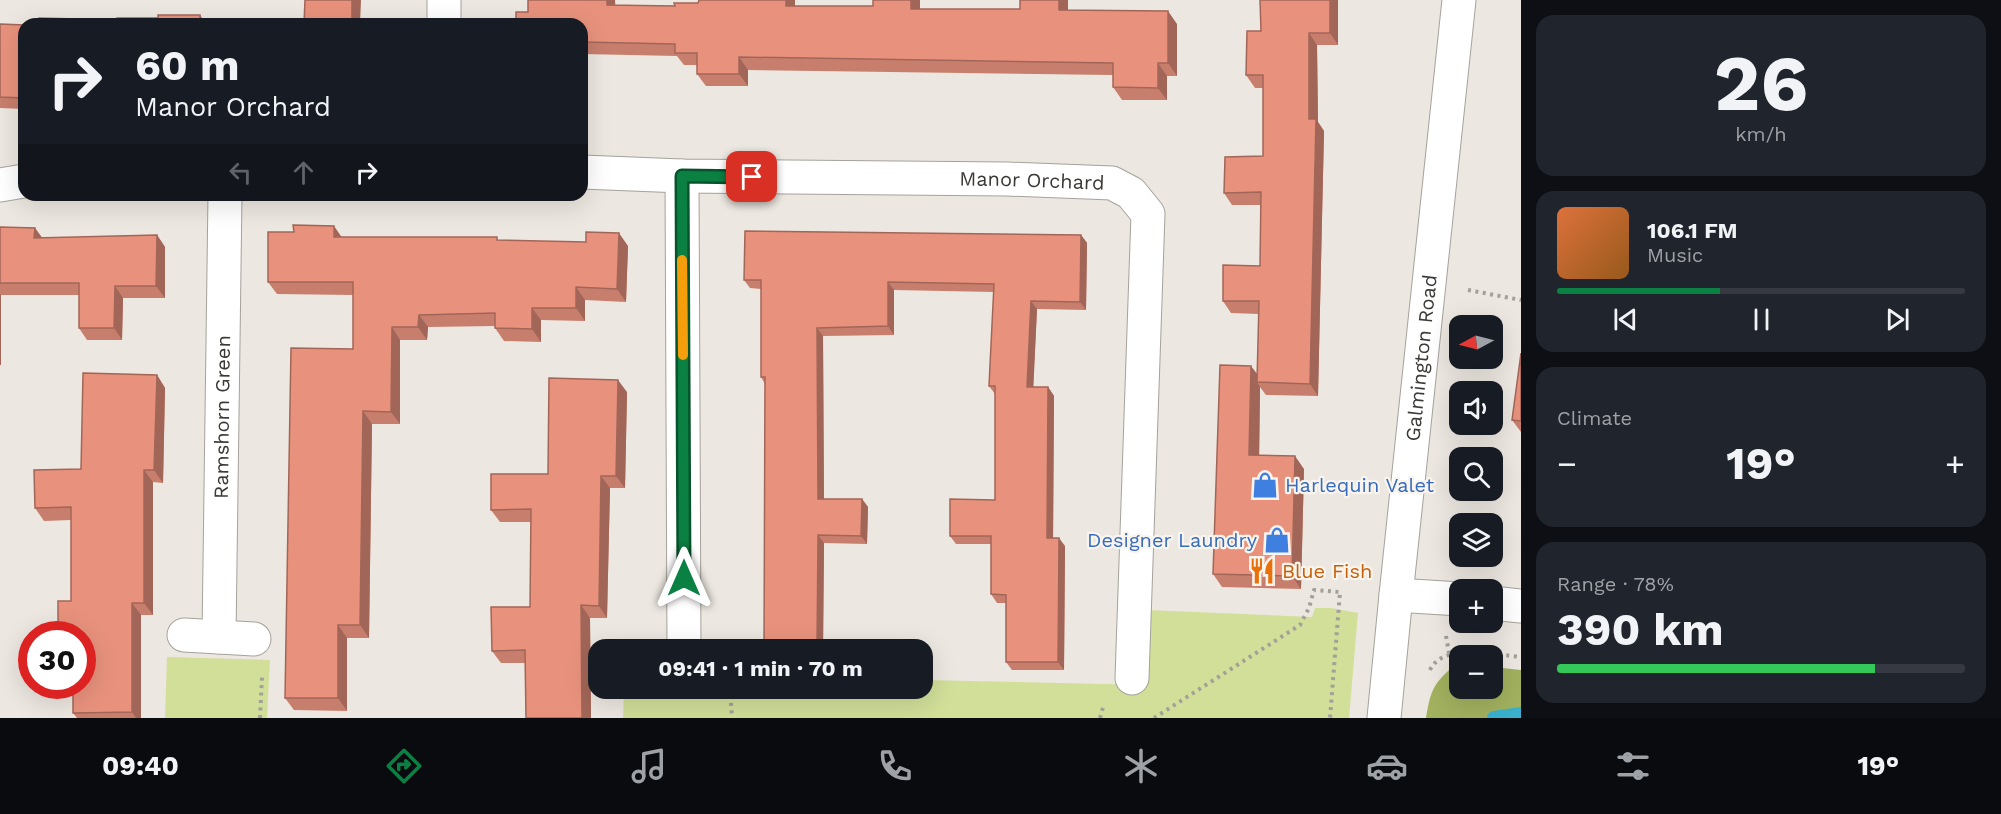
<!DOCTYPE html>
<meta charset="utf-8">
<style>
:root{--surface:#171b24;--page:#20242c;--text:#f1f3f6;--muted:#9ea1a6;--line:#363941;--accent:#0b8043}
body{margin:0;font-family:"Work Sans",sans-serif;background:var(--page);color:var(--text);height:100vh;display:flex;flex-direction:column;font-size:22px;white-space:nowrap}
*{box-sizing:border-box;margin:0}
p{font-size:20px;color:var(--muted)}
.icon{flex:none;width:33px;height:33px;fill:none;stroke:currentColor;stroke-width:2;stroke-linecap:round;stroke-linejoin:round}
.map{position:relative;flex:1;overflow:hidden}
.side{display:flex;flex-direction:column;gap:15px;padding:15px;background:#0d0f14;width:480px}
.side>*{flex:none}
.top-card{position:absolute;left:18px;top:18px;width:570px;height:183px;border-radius:18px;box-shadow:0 6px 24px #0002;background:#171b24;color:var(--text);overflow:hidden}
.needle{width:39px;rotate:263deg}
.tools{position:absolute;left:1449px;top:315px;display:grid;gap:12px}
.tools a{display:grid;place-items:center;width:54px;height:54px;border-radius:12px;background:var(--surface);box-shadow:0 6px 24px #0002;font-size:30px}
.speed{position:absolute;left:18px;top:621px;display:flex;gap:12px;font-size:30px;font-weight:700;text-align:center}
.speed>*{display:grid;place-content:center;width:78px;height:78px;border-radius:50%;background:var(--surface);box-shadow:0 6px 24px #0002;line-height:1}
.speed .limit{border:9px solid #d22;background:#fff;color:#111}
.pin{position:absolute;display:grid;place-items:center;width:51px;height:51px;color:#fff;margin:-26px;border-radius:12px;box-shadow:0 3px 9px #0006}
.me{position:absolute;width:66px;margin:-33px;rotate:0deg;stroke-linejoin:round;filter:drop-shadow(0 0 4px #0008)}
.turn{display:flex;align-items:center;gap:21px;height:126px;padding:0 18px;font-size:27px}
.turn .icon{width:78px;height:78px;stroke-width:2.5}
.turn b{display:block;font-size:42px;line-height:51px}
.lanes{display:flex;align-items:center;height:57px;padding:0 18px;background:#0003;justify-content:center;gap:30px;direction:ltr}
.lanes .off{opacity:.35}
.big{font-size:45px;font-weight:700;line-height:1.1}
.side .widget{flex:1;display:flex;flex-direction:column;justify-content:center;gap:9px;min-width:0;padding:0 21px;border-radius:18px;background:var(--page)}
.side .dial{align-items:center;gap:0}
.dial b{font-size:78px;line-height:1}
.song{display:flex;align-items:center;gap:18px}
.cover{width:72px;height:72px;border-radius:9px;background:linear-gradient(135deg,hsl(20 70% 55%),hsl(30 70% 35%))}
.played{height:6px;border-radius:3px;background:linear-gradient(90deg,var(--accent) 40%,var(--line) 40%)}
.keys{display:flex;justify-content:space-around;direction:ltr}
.heat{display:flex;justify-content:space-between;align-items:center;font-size:33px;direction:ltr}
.charge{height:9px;border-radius:4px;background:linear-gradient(90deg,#34c759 78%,var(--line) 0)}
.trip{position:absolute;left:588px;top:639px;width:345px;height:60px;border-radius:18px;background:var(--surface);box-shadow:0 6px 24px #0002;font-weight:700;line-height:60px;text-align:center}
.menu{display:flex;height:96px;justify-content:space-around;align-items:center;background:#090b0e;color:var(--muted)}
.menu .icon{width:42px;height:42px}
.menu .active{color:var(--accent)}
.menu b{font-size:27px;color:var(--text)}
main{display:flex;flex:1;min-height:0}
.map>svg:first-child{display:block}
</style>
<main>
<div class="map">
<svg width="1521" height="718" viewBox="0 0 1521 718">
<rect width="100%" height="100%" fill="#ece7e0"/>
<!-- green -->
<path fill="#d1df99" d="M1315 608H1331L1358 613 1349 718H623L624 689 922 688 923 680 1147 685V610L1312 617Z
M167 657 270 660 267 718H165Z"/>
<!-- forest -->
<path fill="#a1b15e" d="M1456 664H1459L1460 688H1492L1493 667 1521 670V718H1426C1431 688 1434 683 1456 664Z"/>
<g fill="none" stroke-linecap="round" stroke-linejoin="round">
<!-- stream -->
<path stroke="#3ab0cc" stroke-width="14" d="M1494 718 1521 714"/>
<!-- minor casing -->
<g stroke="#a6a29b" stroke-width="35">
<g id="minor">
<path d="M444 24V0"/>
<path id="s1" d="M582 172 682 176 1007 179 1112 183 1131 193 1148 214 1132 678"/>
<path d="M682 176 684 650"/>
<path d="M0 185 24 181"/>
<path d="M1396 595 1460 599"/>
<path d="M1492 603 1521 606"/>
<path d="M184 635 254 639"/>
<path id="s2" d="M219 637 225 195"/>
<path id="s3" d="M1384 718 1396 595 1459 0"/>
</g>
</g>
<!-- path -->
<path stroke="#a39f99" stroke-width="4" stroke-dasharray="3 4.5" stroke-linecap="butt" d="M1468 290 1521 300
M1446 636 1449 653
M1430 670C1443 642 1496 655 1521 657
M730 688 732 718
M260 718 262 677
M1100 718 1104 704
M1154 718 1300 625 1309 608 1314 590 1340 592 1330 718"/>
<!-- minor -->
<use href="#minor" stroke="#fff" stroke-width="33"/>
</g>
<!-- wall -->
<path fill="#c87e6c" d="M528 0H615V5L675 6 698 3 699 0H795V6H873V0H920V9H1020V0H1068V10L1177 24V76H1167V100H1122L1113 87V75L748 70V86H706L697 74V65H684L677 56 582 54V72V24L528 12Z
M1338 0V45H1317L1318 122 1324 131 1318 396 1266 395 1260 387 1259 455 1304 469 1301 589 1222 587 1213 574 1258 375 1259 314 1231 313 1223 301 1260 266 1261 205H1232L1224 193 1263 156V88H1255L1246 75 1261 31Z
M0 24 24 25V109L0 108Z
M0 227 35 228 42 238 157 235 165 247V298H123L122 340H87L79 328V295H1V365H0Z
M1081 235 1087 243 1086 310 1037 309 1033 387H1048L1054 396 1053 538 1065 546 1064 670H1012L1006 662V603H997L991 594V544H956L950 536 995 500V394L989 386 994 292 894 290V335L823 336 824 499H862L868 507 867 544 824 543 823 650H765V384L761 377V289L750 288 744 280Z
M342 237 500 240 628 246 626 302 585 300V321L541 320V342L504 341 495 328V326L428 327 427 340H400V424H372L369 638H347V711L294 710 285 698 353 349V295L277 294 268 282Z
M1521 353V432L1512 420Z
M157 375 165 388 163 483 153 482V615H141V718H77L73 713 82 686 71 601V520L44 521 35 508 81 469Z
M627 392 625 488H610L607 618H590L591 718H526L525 663H501L492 651 530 607 531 522H500L491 510 548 474Z"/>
<!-- shaded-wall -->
<path fill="#a26658" d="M352 0H361L360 24H352Z
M607 0H615L616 18 607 5Z
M786 0H795V18L786 6Z
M911 0H920V22L911 9Z
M1059 0H1068V23L1059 10Z
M1330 0H1338V45L1330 33Z
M1168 11 1177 24V76L1168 63Z
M200 15 206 24H200Z
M1309 33 1317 45 1318 122 1324 131 1318 396 1310 384Z
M739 57 748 70V86L739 74Z
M1158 63 1167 76V100L1158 88Z
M334 226 343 239 334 237Z
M35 228 43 239 34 238Z
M619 233 628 246 626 302 617 289Z
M157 235 165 247V298L156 286Z
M1081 235 1087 243 1086 310 1080 302Z
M888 282 894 290V335L888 326Z
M115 286 123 298 122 340 114 328Z
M576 287 585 300V321L576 308Z
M0 294 1 295V365L0 364Z
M1031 301 1037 309 1033 395 1027 387Z
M532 308 541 320V342L532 329Z
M419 315 428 327 427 340 418 327Z
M392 327 400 340V424L391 412Z
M817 328 823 336 824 507 818 499Z
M1251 366 1261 379 1257 382 1260 387 1259 468 1249 455Z
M157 375 165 388 163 483 154 470Z
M618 380 627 392 625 488 616 476Z
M1048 387 1054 396 1053 546 1047 538Z
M363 411 372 424 369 638 360 625Z
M1295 456 1304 469 1301 589 1292 576Z
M144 470 153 482V615L144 603Z
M601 476 610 488 607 618 599 606Z
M862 499 868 507 867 544 861 536Z
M818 535 824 543 823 650H817Z
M1059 538 1065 546 1064 670 1058 662Z
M132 603 141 615V718H136L132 712Z
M581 605 590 618 591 718H582Z
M338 625 347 638V711L338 698Z"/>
<!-- building -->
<path fill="#e8927d" stroke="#a26658" stroke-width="1.5" d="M305 0H352V24H304Z
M528 0H607V5L675 6 674 3H698L699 0H786V6H873V0H911V9H1020V0H1059V10L1168 11V63H1158V88L1113 87V63L739 57V74H697V53H675V44L582 42V24H516V12H528Z
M1260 0H1330V33H1309V119H1316L1310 384 1257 382 1259 301H1223V265L1260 266 1261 192 1224 193 1225 157 1263 156V75H1246L1247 31H1261Z
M158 15H200V24H39V18L117 20V18H158Z
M0 24 24 25V98L0 97Z
M293 225 334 226V237H497V240L586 242V232L619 233 617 289 576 287V308H532V329L495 328V313L419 315 418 327H392L391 412 363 411 360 625H338V698H285L291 348 353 349V282H268V232H294Z
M0 227 35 228 34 238 157 235 156 286H115L114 328H79V283H0Z
M745 231 1081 235 1080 302 1031 301 1027 387H1048L1047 538H1059L1058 662H1006V595L991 594V536H950V499L995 500V386H989L994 284 888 282V326L817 328 818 499H862L861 536 818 535 817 650 764 649 765 377H761V280H744Z
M1521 353V421L1512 420Z
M1220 365 1251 366 1249 455 1295 456 1292 576 1213 574Z
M83 373 157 375 154 470H144V603H132V712L73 713V686H82V634H58V601H71V507L35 508 34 470 81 469Z
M549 378 618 380 616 476H601L599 606 581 605 582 718H526L525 650 492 651 491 607H530L531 509 491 510V474H548Z"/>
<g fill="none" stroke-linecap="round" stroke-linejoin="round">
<!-- route casing -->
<g stroke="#07532c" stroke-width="15">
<path id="route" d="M684 578 682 176 752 177"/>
</g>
<!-- route -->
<use href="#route" stroke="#0b8043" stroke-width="10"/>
<!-- slow -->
<path stroke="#f59e0b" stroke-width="10" d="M682 260 683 355"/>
</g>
<!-- icons -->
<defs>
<g id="shop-bare" transform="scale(2.07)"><path d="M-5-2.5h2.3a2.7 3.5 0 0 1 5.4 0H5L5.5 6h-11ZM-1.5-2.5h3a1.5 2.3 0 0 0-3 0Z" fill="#3f7fe0" stroke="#f9f4ed" stroke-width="2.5" paint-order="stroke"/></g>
<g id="restaurant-bare" transform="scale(2.07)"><path d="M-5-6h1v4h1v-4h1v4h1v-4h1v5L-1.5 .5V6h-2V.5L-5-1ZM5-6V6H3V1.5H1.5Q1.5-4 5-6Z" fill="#e8710a" stroke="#f9f4ed" stroke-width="2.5" paint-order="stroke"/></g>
</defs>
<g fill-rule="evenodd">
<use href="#shop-bare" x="1265" y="485"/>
<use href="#shop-bare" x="1277" y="540"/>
<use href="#restaurant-bare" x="1262" y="571"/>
</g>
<g text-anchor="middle" stroke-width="4.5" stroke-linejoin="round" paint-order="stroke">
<!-- street labels -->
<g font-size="20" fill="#3c3a37" stroke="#f9f4ed">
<text dy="7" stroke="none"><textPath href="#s1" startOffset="450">Manor Orchard</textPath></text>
<text dy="7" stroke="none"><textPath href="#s3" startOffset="362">Galmington Road</textPath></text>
<text dy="7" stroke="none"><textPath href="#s2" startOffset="220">Ramshorn Green</textPath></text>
</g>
<!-- shop labels -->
<g font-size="20" fill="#366cbe" stroke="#f9f4ed" text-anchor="start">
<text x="1285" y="492">Harlequin Valet</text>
<text x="1257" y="547" text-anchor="end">Designer Laundry</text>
</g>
<!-- food labels -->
<g font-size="20" fill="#c56008" stroke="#f9f4ed" text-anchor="start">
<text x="1282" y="578">Blue Fish</text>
</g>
</g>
</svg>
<div class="tools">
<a><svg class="needle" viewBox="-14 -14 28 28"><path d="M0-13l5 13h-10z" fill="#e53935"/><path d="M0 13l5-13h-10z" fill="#9ea1a6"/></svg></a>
<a><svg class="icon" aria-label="sound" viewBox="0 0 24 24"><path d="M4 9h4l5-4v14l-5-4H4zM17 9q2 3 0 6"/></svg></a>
<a><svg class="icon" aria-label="search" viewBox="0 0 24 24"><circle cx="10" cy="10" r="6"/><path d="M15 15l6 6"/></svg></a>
<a><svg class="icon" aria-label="layers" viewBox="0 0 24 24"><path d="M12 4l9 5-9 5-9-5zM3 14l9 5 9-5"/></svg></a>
<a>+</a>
<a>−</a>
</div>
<div class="speed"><div class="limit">30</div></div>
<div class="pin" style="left:752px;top:177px;background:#d93025"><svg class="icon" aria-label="arrive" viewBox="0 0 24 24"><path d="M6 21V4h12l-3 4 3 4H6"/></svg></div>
<svg class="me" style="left:684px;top:578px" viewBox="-20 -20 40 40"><path d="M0-17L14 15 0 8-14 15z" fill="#0b8043" stroke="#fff" stroke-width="4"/></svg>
<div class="trip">09:41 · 1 min · 70 m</div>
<div class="top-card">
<div class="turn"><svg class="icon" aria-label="right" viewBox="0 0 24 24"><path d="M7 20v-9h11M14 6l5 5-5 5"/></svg><div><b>60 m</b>Manor Orchard</div></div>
<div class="lanes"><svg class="icon off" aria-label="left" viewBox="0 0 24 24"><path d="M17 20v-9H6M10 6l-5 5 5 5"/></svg><svg class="icon off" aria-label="ahead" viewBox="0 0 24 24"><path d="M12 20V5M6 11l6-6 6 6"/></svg><svg class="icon" aria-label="right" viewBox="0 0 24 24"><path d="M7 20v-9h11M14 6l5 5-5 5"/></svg></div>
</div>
</div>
<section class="side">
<div class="widget dial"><b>26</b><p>km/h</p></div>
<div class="widget">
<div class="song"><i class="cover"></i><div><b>106.1 FM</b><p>Music</p></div></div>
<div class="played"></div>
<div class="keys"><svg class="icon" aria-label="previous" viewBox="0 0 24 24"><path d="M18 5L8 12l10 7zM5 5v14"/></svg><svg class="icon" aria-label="pause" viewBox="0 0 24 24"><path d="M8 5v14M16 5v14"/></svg><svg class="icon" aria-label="next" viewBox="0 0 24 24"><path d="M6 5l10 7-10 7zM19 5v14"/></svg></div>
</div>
<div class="widget"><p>Climate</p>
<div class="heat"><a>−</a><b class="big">19°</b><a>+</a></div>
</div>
<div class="widget"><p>Range · 78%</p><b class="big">390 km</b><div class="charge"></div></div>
</section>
</main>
<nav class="menu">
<b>09:40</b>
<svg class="icon active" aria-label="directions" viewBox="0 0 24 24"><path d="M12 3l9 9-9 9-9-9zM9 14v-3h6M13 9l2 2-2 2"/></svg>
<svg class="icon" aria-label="music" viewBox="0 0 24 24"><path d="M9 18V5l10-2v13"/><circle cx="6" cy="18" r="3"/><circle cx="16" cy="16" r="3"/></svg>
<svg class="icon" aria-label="phone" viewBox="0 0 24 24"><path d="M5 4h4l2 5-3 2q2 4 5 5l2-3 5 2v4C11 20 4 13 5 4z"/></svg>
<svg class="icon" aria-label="climate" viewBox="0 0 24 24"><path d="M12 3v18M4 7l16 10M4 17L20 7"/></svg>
<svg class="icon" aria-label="car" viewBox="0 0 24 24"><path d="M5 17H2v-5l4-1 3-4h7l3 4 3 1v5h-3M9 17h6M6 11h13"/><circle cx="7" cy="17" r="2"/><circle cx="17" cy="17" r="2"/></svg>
<svg class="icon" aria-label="filters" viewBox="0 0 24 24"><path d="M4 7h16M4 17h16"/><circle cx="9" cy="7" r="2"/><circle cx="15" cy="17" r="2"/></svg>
<b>19°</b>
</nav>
